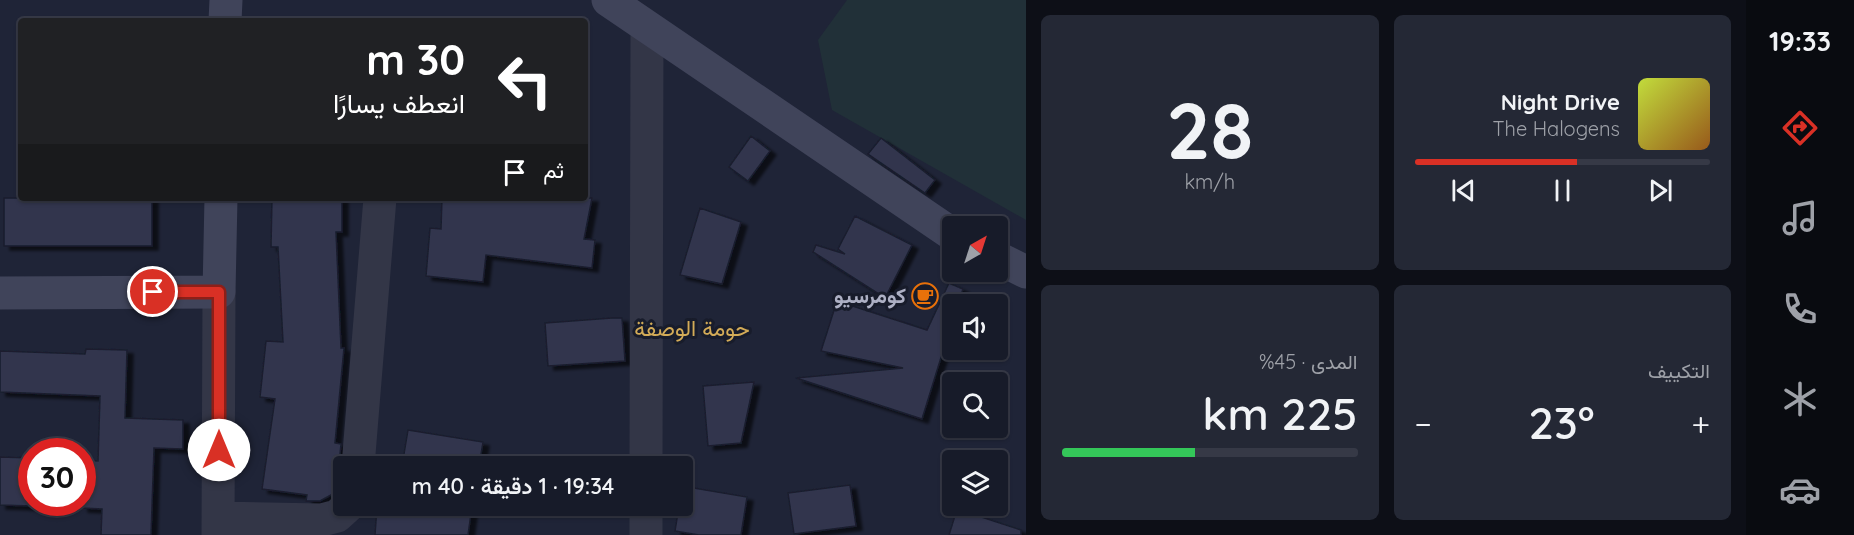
<!DOCTYPE html>
<html lang="ar">
<meta charset="utf-8">
<style>
:root{--surface:#171b29;--page:#242835;--text:#f1f3f6;--muted:#9ea1a8;--line:#363946;--accent:#d93025}
body{margin:0;font-family:Quicksand,Vazirmatn,sans-serif;background:var(--page);color:var(--text);direction:rtl;height:100vh;display:flex;flex-direction:column;font-size:22px;white-space:nowrap}
*{box-sizing:border-box;margin:0}
p{font-size:20px;color:var(--muted)}
.icon{flex:none;width:33px;height:33px;fill:none;stroke:currentColor;stroke-width:2;stroke-linecap:round;stroke-linejoin:round}
.map{position:relative;flex:1;overflow:hidden;direction:ltr}
.sheet{display:flex;flex-direction:column;gap:15px;padding:15px;background:#0d0f17;width:720px}
.sheet>*{flex:none}
.top-card{position:absolute;left:18px;top:18px;width:570px;height:183px;border-radius:6px;box-shadow:0 2px 4px #0004,0 0 0 2px var(--line);direction:rtl;background:#202124;color:#fff;overflow:hidden}
.needle{width:39px;rotate:39deg}
.buttons{position:absolute;left:942px;top:216px;display:grid;gap:12px}
.buttons a{display:grid;place-items:center;width:66px;height:66px;border-radius:6px;background:var(--surface);box-shadow:0 2px 4px #0004,0 0 0 2px var(--line);font-size:30px}
.speed{position:absolute;left:18px;top:438px;display:flex;gap:12px;font-size:30px;font-weight:700;text-align:center}
.speed>*{display:grid;place-content:center;width:78px;height:78px;border-radius:50%;background:var(--surface);box-shadow:0 2px 4px #0004,0 0 0 2px var(--line);line-height:1}
.speed .limit{border:9px solid #d22;background:#fff;color:#111}
.pin{position:absolute;display:grid;place-items:center;width:51px;height:51px;color:#fff;margin:-26px;border:3px solid #fff;border-radius:50%;box-shadow:0 2px 6px #0007}
.me{position:absolute;width:66px;margin:-33px;rotate:0deg;stroke-linejoin:round;filter:drop-shadow(0 0 4px #0008)}
.turn{display:flex;align-items:center;gap:21px;height:126px;padding:0 24px;font-size:27px}
.turn .icon{width:78px;height:78px;stroke-width:2.5}
.turn b{display:block;font-size:42px;line-height:51px}
.then{display:flex;align-items:center;height:57px;padding:0 24px;background:#0003;gap:12px;font-size:22px}
.big{font-size:45px;font-weight:600;line-height:1.1}
.sheet .card{flex:1;display:flex;flex-direction:column;justify-content:center;gap:9px;min-width:0;padding:0 21px;border-radius:9px;background:var(--page)}
.sheet .dial{align-items:center;gap:0}
.dial b{font-size:78px;line-height:1}
.song{display:flex;align-items:center;gap:18px}
.cover{width:72px;height:72px;border-radius:9px;background:linear-gradient(135deg,hsl(70 70% 55%),hsl(30 70% 35%))}
.played{height:6px;border-radius:3px;background:linear-gradient(90deg,var(--accent) 55%,var(--line) 55%)}
.keys{display:flex;justify-content:space-around;direction:ltr}
.heat{display:flex;justify-content:space-between;align-items:center;font-size:33px;direction:ltr}
.charge{height:9px;border-radius:4px;background:linear-gradient(90deg,#34c759 45%,var(--line) 0)}
.sheet .tiles{flex:1;display:grid;gap:15px;grid-template-columns:repeat(2,1fr)}
.trip{position:absolute;left:333px;top:456px;width:360px;height:60px;border-radius:6px;background:var(--surface);box-shadow:0 2px 4px #0004,0 0 0 2px var(--line);font-weight:600;line-height:60px;text-align:center;direction:rtl}
main{display:flex;flex:1;min-height:0}
.tabs{display:flex;flex-direction:column;width:108px;justify-content:space-around;align-items:center;background:#090b10;color:var(--muted)}
.tabs .icon{width:42px;height:42px}
.tabs .on{color:var(--accent)}
.tabs b{font-size:27px;color:var(--text)}
.map>svg:first-child{display:block}
</style>
<main>
<nav class="tabs">
<b>19:33</b>
<svg class="icon on" aria-label="directions" viewBox="0 0 24 24"><path d="M12 3l9 9-9 9-9-9zM9 14v-3h6M13 9l2 2-2 2"/></svg>
<svg class="icon" aria-label="music" viewBox="0 0 24 24"><path d="M9 18V5l10-2v13"/><circle cx="6" cy="18" r="3"/><circle cx="16" cy="16" r="3"/></svg>
<svg class="icon" aria-label="phone" viewBox="0 0 24 24"><path d="M5 4h4l2 5-3 2q2 4 5 5l2-3 5 2v4C11 20 4 13 5 4z"/></svg>
<svg class="icon" aria-label="climate" viewBox="0 0 24 24"><path d="M12 3v18M4 7l16 10M4 17L20 7"/></svg>
<svg class="icon" aria-label="car" viewBox="0 0 24 24"><path d="M5 17H2v-5l4-1 3-4h7l3 4 3 1v5h-3M9 17h6M6 11h13"/><circle cx="7" cy="17" r="2"/><circle cx="17" cy="17" r="2"/></svg>
</nav>
<section class="sheet">
<div class="tiles">
<div class="card">
<div class="song"><i class="cover"></i><div><b>Night Drive</b><p>The Halogens</p></div></div>
<div class="played"></div>
<div class="keys"><svg class="icon" aria-label="previous" viewBox="0 0 24 24"><path d="M18 5L8 12l10 7zM5 5v14"/></svg><svg class="icon" aria-label="pause" viewBox="0 0 24 24"><path d="M8 5v14M16 5v14"/></svg><svg class="icon" aria-label="next" viewBox="0 0 24 24"><path d="M6 5l10 7-10 7zM19 5v14"/></svg></div>
</div>
<div class="card dial"><b>28</b><p>km/h</p></div>
<div class="card"><p>التكييف</p>
<div class="heat"><a>−</a><b class="big">23°</b><a>+</a></div>
</div>
<div class="card"><p>المدى · 45%</p><b class="big">225 km</b><div class="charge"></div></div>
</div>
</section>
<div class="map">
<svg width="1026" height="535" viewBox="0 0 1026 535">
<defs>
<filter id="shadow"><feDropShadow dx="6" dy="4" stdDeviation="1.5" flood-color="#0009"/></filter>
</defs>
<rect width="100%" height="100%" fill="#1f2437"/>
<!-- green -->
<path fill="#213038" d="M847 0H1026V220L832 110 818 40Z"/>
<!-- building -->
<path fill="#31364e" stroke="#1a1e2e" stroke-width="1.5" filter="url(#shadow)" d="M751 136 770 151 748 181 729 167Z
M881 138 935 180 925 193 868 154Z
M4 198H152V246H4Z
M272 198H342V232H336L341 348H344L335 443 341 444 339 465 344 488 320 501H306L307 495 262 489 275 399 260 397 266 341 283 342 278 247H271Z
M442 198H592L584 239 595 240 592 268 486 255 483 282 426 276 430 228 441 229Z
M700 208 741 222 722 284 680 275Z
M855 216 912 245 885 298 813 252 816 245 845 254 838 249Z
M949 283 963 289 958 304H952V322L922 419 796 378 903 368 821 351 837 301 927 330Z
M612 318H622L625 361 548 366 545 323Z
M86 349 127 350 125 418 183 420V449L154 448 151 535H101L102 509 82 508V460L98 461 100 396 0 392V351L85 354Z
M754 382 741 443 708 446 703 386Z
M408 430 483 442 479 466H402Z
M0 457 32 458V506L0 505Z
M850 485 856 526 794 534 788 493Z
M682 486 747 497 741 535H699L675 531 679 506H682Z
M377 506H472L468 535H375Z
M957 509 1021 530V535H949Z"/>
<g fill="none" stroke-linecap="round" stroke-linejoin="round">
<!-- street -->
<path stroke="#333647" stroke-width="33" d="M358 466 380 198
M646 466 647 28
M219 518 322 520 337 516 348 506
M218 535 219 292
M646 535V506"/>
<!-- secondary -->
<path stroke="#40445a" stroke-width="33" d="M608 0 952 234
M225 21 226 0
M998 258 1026 272
M0 293 219 292 221 198"/>
</g>
<g fill="none" stroke-linecap="round" stroke-linejoin="round">
<!-- route casing -->
<g stroke="#8d1f18" stroke-width="15">
<path id="route" d="M153 292H219V450"/>
</g>
<!-- route -->
<use href="#route" stroke="#d93025" stroke-width="10"/>
</g>
<!-- icons -->
<defs>
<g id="cafe-ring" transform="scale(1.35)"><circle r="9.5" fill="#181c2b" stroke="#e8710a" stroke-width="1.5"/><path d="M-5.5-4.5H6V0H3Q3 3.5 0 3.5H-2.5Q-5.5 3.5-5.5 0ZM3-3.2v2h1.7v-2ZM-6 4.5H4V6H-6Z" fill="#e8710a"/></g>
</defs>
<g fill-rule="evenodd">
<use href="#cafe-ring" x="925" y="296"/>
</g>
<g text-anchor="middle" stroke-width="6" stroke-linejoin="round" paint-order="stroke">
<!-- poi labels -->
<g font-size="21" font-weight="bold" fill="#adb0c4" stroke="#181c2b" text-anchor="end">
<text x="906" y="303">كومرسيو</text>
</g>
<!-- neighbourhood labels -->
<g font-size="22" fill="#d4ac58" stroke="#181c2b">
<text x="692" y="336">حومة الوصفة</text>
</g>
</g>
</svg>
<div class="buttons">
<a><svg class="needle" viewBox="-14 -14 28 28"><path d="M0-13l5 13h-10z" fill="#e53935"/><path d="M0 13l5-13h-10z" fill="#9ea1a8"/></svg></a>
<a><svg class="icon" aria-label="sound" viewBox="0 0 24 24"><path d="M4 9h4l5-4v14l-5-4H4zM17 9q2 3 0 6"/></svg></a>
<a><svg class="icon" aria-label="search" viewBox="0 0 24 24"><circle cx="10" cy="10" r="6"/><path d="M15 15l6 6"/></svg></a>
<a><svg class="icon" aria-label="layers" viewBox="0 0 24 24"><path d="M12 4l9 5-9 5-9-5zM3 14l9 5 9-5"/></svg></a>
</div>
<div class="speed"><div class="limit">30</div></div>
<div class="pin" style="left:153px;top:292px;background:#d93025"><svg class="icon" aria-label="arrive" viewBox="0 0 24 24"><path d="M6 21V4h12l-3 4 3 4H6"/></svg></div>
<svg class="me" style="left:219px;top:450px" viewBox="-20 -20 40 40"><circle r="19" fill="#fff"/><path d="M0-13L10 11 0 6-10 11z" fill="#d93025"/></svg>
<div class="trip">19:34 · 1 دقيقة · 40 m</div>
<div class="top-card">
<div class="turn"><svg class="icon" aria-label="left" viewBox="0 0 24 24"><path d="M17 20v-9H6M10 6l-5 5 5 5"/></svg><div><b>30 m</b>انعطف يسارًا</div></div>
<div class="then">ثم<svg class="icon" aria-label="arrive" viewBox="0 0 24 24"><path d="M6 21V4h12l-3 4 3 4H6"/></svg></div>
</div>
</div>
</main>
